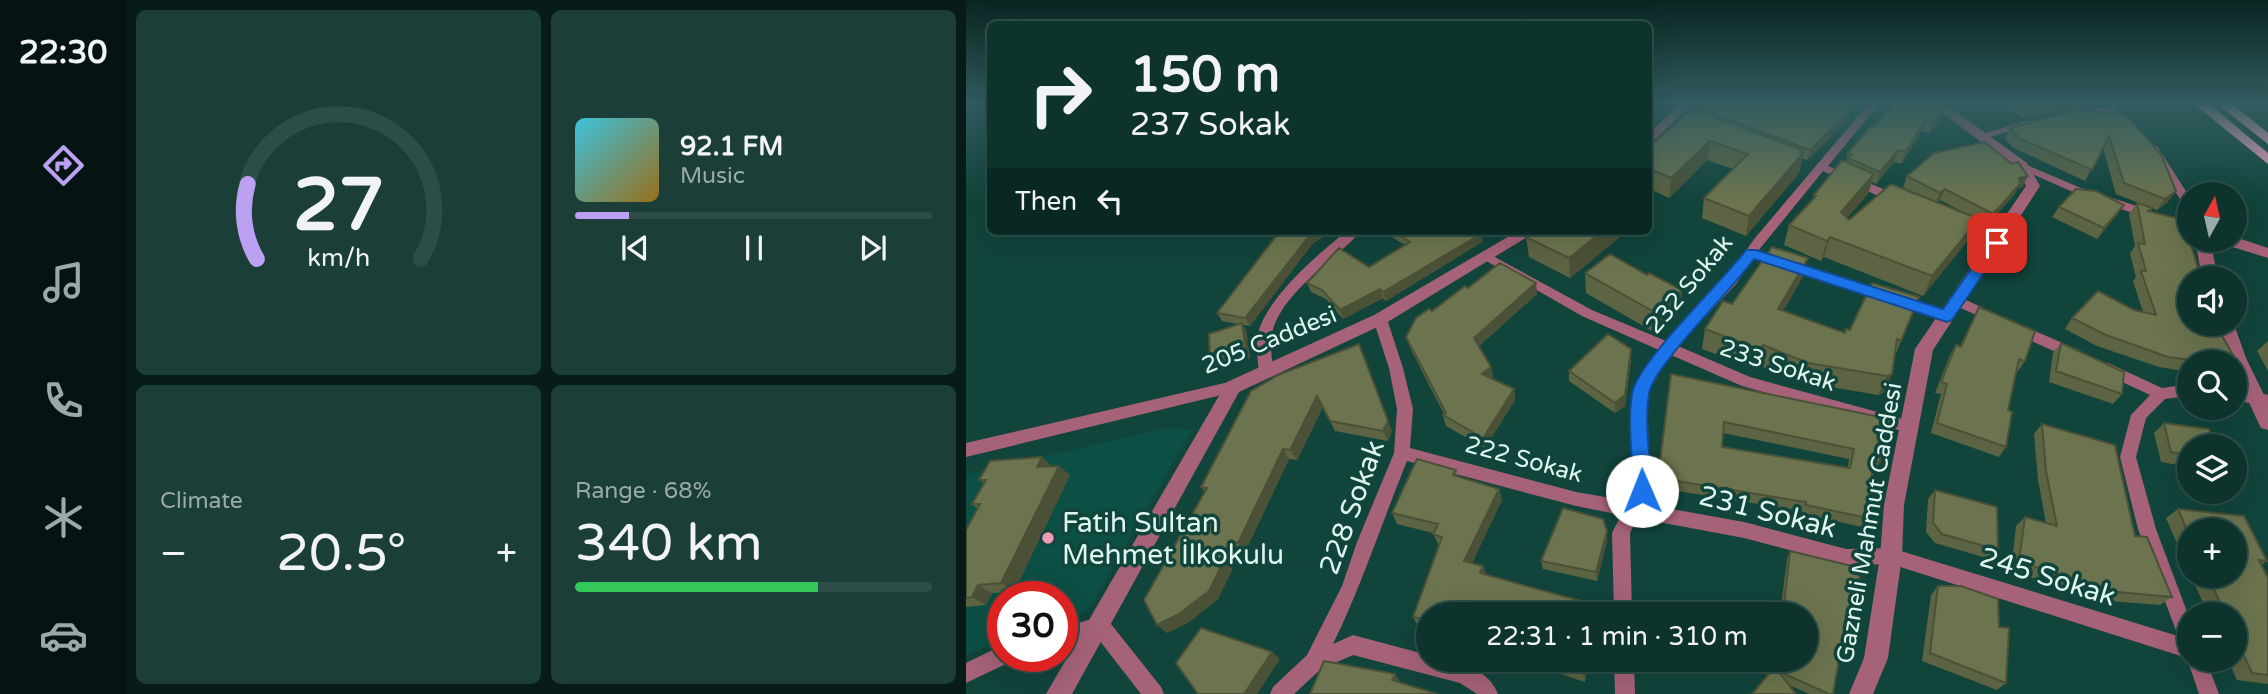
<!DOCTYPE html>
<meta charset="utf-8">
<style>
:root{--surface:#0d332c;--page:#1b3f38;--text:#f1f3f6;--muted:#9aaaa9;--line:#2d4e48;--accent:#bca0f2}
body{margin:0;font-family:"Varela Round",sans-serif;background:var(--page);color:var(--text);height:100vh;display:flex;flex-direction:column;font-size:26px;white-space:nowrap}
*{box-sizing:border-box;margin:0}
p{font-size:23px;color:var(--muted)}
.icon{flex:none;width:38px;height:38px;fill:none;stroke:currentColor;stroke-width:2;stroke-linecap:round;stroke-linejoin:round}
.map{position:relative;flex:1;overflow:hidden}
.side{display:flex;flex-direction:column;gap:10px;padding:10px;background:#071c18;width:840px}
.side>*{flex:none}
.top-card{position:absolute;left:21px;top:21px;width:665px;height:214px;border-radius:10px;box-shadow:0 7px 28px #0002,0 0 0 2px var(--line);background:#0d332c;color:var(--text);overflow:hidden}
.needle{width:46px;rotate:8deg}
.tools{position:absolute;left:1211px;top:182px;display:grid;gap:14px}
.tools a{display:grid;place-items:center;width:70px;height:70px;border-radius:50%;background:var(--surface);box-shadow:0 7px 28px #0002,0 0 0 2px var(--line);font-size:35px}
.speed{position:absolute;left:21px;top:581px;display:flex;gap:14px;font-size:35px;font-weight:700;text-align:center}
.speed>*{display:grid;place-content:center;width:91px;height:91px;border-radius:50%;background:var(--surface);box-shadow:0 7px 28px #0002,0 0 0 2px var(--line);line-height:1}
.speed .limit{border:10px solid #d22;background:#fff;color:#111}
.pin{position:absolute;display:grid;place-items:center;width:60px;height:60px;color:#fff;margin:-30px;border-radius:14px;box-shadow:0 4px 10px #0006}
.me{position:absolute;width:77px;margin:-38px;rotate:359deg;stroke-linejoin:round;filter:drop-shadow(0 0 5px #0008)}
.turn{display:flex;align-items:center;gap:24px;height:147px;padding:0 28px;font-size:32px}
.turn .icon{width:91px;height:91px;stroke-width:2.5}
.turn b{display:block;font-size:49px;line-height:60px}
.then{display:flex;align-items:center;height:66px;padding:0 28px;background:#0003;gap:14px;font-size:26px}
.big{font-size:52px;font-weight:600;line-height:1.1}
.side .widget{flex:1;display:flex;flex-direction:column;justify-content:center;gap:10px;min-width:0;padding:0 24px;border-radius:10px;background:var(--page)}
.side .dial{align-items:center;gap:0}
.dial svg{height:182px;overflow:visible;fill:none;stroke:var(--line);stroke-width:7;stroke-linecap:round;text-anchor:middle}
.dial text{fill:var(--text);stroke:none}
.song{display:flex;align-items:center;gap:21px}
.cover{width:84px;height:84px;border-radius:10px;background:linear-gradient(135deg,hsl(190 70% 55%),hsl(40 70% 35%))}
.played{height:7px;border-radius:4px;background:linear-gradient(90deg,var(--accent) 15%,var(--line) 15%)}
.keys{display:flex;justify-content:space-around;direction:ltr}
.heat{display:flex;justify-content:space-between;align-items:center;font-size:38px;direction:ltr}
.charge{height:10px;border-radius:5px;background:linear-gradient(90deg,#34c759 68%,var(--line) 0)}
.side .tiles{flex:1;display:grid;gap:10px;grid-template-columns:repeat(2,1fr)}
.trip{position:absolute;left:450px;top:602px;width:402px;height:70px;border-radius:35px;background:var(--surface);box-shadow:0 7px 28px #0002,0 0 0 2px var(--line);font-weight:600;line-height:70px;text-align:center}
main{display:flex;flex:1;min-height:0}
.tab-bar{display:flex;flex-direction:column;width:126px;justify-content:space-around;align-items:center;background:#051412;color:var(--muted)}
.tab-bar .icon{width:49px;height:49px}
.tab-bar .on{color:var(--accent)}
.tab-bar b{font-size:32px;color:var(--text)}
.map>svg:first-child{display:block}
</style>
<main>
<nav class="tab-bar">
<b>22:30</b>
<svg class="icon on" aria-label="directions" viewBox="0 0 24 24"><path d="M12 3l9 9-9 9-9-9zM9 14v-3h6M13 9l2 2-2 2"/></svg>
<svg class="icon" aria-label="music" viewBox="0 0 24 24"><path d="M9 18V5l10-2v13"/><circle cx="6" cy="18" r="3"/><circle cx="16" cy="16" r="3"/></svg>
<svg class="icon" aria-label="phone" viewBox="0 0 24 24"><path d="M5 4h4l2 5-3 2q2 4 5 5l2-3 5 2v4C11 20 4 13 5 4z"/></svg>
<svg class="icon" aria-label="climate" viewBox="0 0 24 24"><path d="M12 3v18M4 7l16 10M4 17L20 7"/></svg>
<svg class="icon" aria-label="car" viewBox="0 0 24 24"><path d="M5 17H2v-5l4-1 3-4h7l3 4 3 1v5h-3M9 17h6M6 11h13"/><circle cx="7" cy="17" r="2"/><circle cx="17" cy="17" r="2"/></svg>
</nav>
<section class="side">
<div class="tiles">
<div class="widget dial"><svg viewBox="0 0 100 80">
<path d="M14 69A42 42 0 1 1 86 69"/>
<path d="M14 69A42 42 0 0 1 10 36" stroke="#bca0f2"/>
<text x="50" y="56" font-size="32" font-weight="700">27</text>
<text x="50" y="72" font-size="11">km/h</text>
</svg></div>
<div class="widget">
<div class="song"><i class="cover"></i><div><b>92.1 FM</b><p>Music</p></div></div>
<div class="played"></div>
<div class="keys"><svg class="icon" aria-label="previous" viewBox="0 0 24 24"><path d="M18 5L8 12l10 7zM5 5v14"/></svg><svg class="icon" aria-label="pause" viewBox="0 0 24 24"><path d="M8 5v14M16 5v14"/></svg><svg class="icon" aria-label="next" viewBox="0 0 24 24"><path d="M6 5l10 7-10 7zM19 5v14"/></svg></div>
</div>
<div class="widget"><p>Climate</p>
<div class="heat"><a>−</a><b class="big">20.5°</b><a>+</a></div>
</div>
<div class="widget"><p>Range · 68%</p><b class="big">340 km</b><div class="charge"></div></div>
</div>
</section>
<div class="map">
<svg width="1302" height="694" viewBox="0 0 1302 694">
<rect width="100%" height="100%" fill="#11443b"/>
<!-- built -->
<path fill="#0c4f45" d="M200 428 226 430 124 607 112 616 96 619V597H37V639L0 656V479L3 474Z"/>
<g fill="none" stroke-linecap="round" stroke-linejoin="round">
<!-- minor -->
<path fill="#a56278" fill-rule="evenodd" d="M903 103H914L862 166 934 196V202H926L857 171 792 251 986 313 988 316 986 319H976L787 258 770 284 712 346 784 377 948 422 951 427 948 432 943 433 776 386 705 355 681 393 684 491 678 504 778 522 880 549 925 548 1212 636 1172 529 1154 457 1165 415 1184 395 1137 373 1135 369 1137 365 1142 363 1196 388 1223 384V396L1199 399 1180 418 1170 457 1190 529 1223 617V660H1240L1253 694H1233L1221 658 925 564 880 565 778 538 671 518 664 533 666 614H648L646 533 655 515 610 506 441 461C416 522 396 585 367 644L387 635 462 655V660C489 660 521 666 532 694H511L494 683 387 655 355 669 328 694H304L307 687 341 655 376 586 391 542 428 453 431 409 423 368 407 319 409 316 414 314 421 319 437 368 447 409 444 448 610 492 662 501 668 491 667 392 693 350 616 316 515 258 517 255H525L626 310 700 341 760 278 789 238Z
M1147 106 1151 107V111L1108 117 1103 114 1108 111Z
M1060 121 1064 122V126L1015 139 1010 136Z
M1187 145 1191 146 1223 196V208L1219 207 1182 148Z
M1056 163 1115 188 1186 211 1188 214 1182 218 1178 217 1107 192 1052 168V164Z
M991 221 1035 240 1037 243 1031 247 1027 246 987 228V222Z
M381 231H395C370 260 314 293 306 334 303 346 307 360 307 372L305 376H295L293 372C292 360 289 346 292 334 300 298 353 253 381 231Z
M991 296 1033 315 1035 318 1028 323 986 304 984 301 986 298Z
M1053 324 1113 350 1115 354 1113 358H1103L1048 333 1046 329Z
M267 381 272 383 274 387 272 391 0 457V443Z
M1269 388 1302 395V407L1269 400Z
M134 617 141 619 195 687 198 694H175L130 636 96 646V627Z
M37 645V656H46L44 662 0 683V663Z
M648 660H668L669 694H649Z"/>
<!-- tertiary -->
<path fill="#a56278" fill-rule="evenodd" d="M715 103H728L682 146V134Z
M963 103H978L1061 163 1074 186 967 350 938 505 936 556 922 658 907 694H883L898 658 914 556 918 505 949 349 1060 186 1050 168Z
M552 231H571L420 323 273 392 106 694H80L261 382 408 315Z
M1269 237 1302 248V258L1257 244 1254 240H1269Z
M1229 240H1244L1252 278H1236Z
M1251 324H1268L1280 358 1302 403V430L1295 428 1292 422 1269 372V362H1264L1262 358Z"/>
<!-- trunk -->
<path fill="#fca4c0" fill-rule="evenodd" d="M1227 103H1242L1302 153V164Z
M1250 103H1265L1302 133V144Z"/>
</g>
<!-- wall -->
<path fill="#5c6443" fill-rule="evenodd" d="M734 103H884L883 118 841 160 836 158 833 173 780 236 736 218 738 198 767 169 741 160 703 198 682 188V147L733 111Z
M930 103 973 122 963 133 956 131 935 164 928 162 910 184 906 182 902 194 881 218 883 220 948 193 937 187 941 176 1046 164 1062 176 1056 187 1052 188 1048 195 1021 225 1012 220 1003 239 957 296 858 257 855 261 818 245 823 225 846 201 848 195 880 162 882 153 908 127ZM974 200 997 212 972 202Z
M1037 103H1120L1116 108 1057 119Z
M1159 114 1202 202 1191 210 1150 194 1137 148 1119 181 1048 148 1039 139 1044 128Z
M1171 203 1184 212 1234 274 1232 276 1223 278 1274 367 1269 372V362H1223V372L1193 367 1131 346 1099 329 1106 318 1168 310 1177 312 1167 281 1170 277 1164 254 1169 246 1163 214Z
M1093 207 1151 215 1131 239 1086 217Z
M313 231H366L347 243 284 326 277 325 280 330 284 358 249 369 244 362 272 324 256 321 251 313 313 232Z
M416 231H510L515 234 516 242 420 301 417 298 377 319 360 299 345 292 341 283 403 267 439 245Z
M661 231 604 278 563 257 560 237Z
M619 273 715 310 691 334 620 293Z
M836 278 817 311 879 333 880 329 935 341 929 356 926 374 917 393 912 395 836 382 792 365 790 369 736 349 739 329 766 304Z
M502 288 571 294 513 346 525 367 527 377 526 378 548 389 549 400 519 448 480 426 477 415 478 414 444 348 440 337 466 311Z
M1013 307 1059 361 1052 371H1050L1042 410 1040 447 1033 457 965 433 975 394 969 393 984 355 990 345 994 346Z
M1302 341V371L1291 351Z
M1095 343 1156 394 1147 404 1083 382 1087 353Z
M665 360 659 406 649 413 603 381V371Z
M705 374 914 417V462L908 472 906 471V519L901 528 836 514V511L692 488ZM757 433 883 459 882 468 756 447Z
M312 375 426 431 422 441 369 431 357 407 331 460 323 459 279 552 275 551 252 599 223 622 201 633 239 492 235 487Z
M1198 423 1223 446V467L1195 462 1188 433Z
M1076 424 1169 536 1206 597 1194 605 1129 600 1045 570 1050 526 1059 517 1080 523 1072 480 1068 434Z
M86 466 104 475 48 592 26 593 20 605 0 607V530L12 509 6 504 18 483 13 480Z
M490 470 492 477 533 489 536 500 506 563 462 614V628L452 626 447 617 473 545 472 544 467 533 431 524 426 513Z
M969 490 1032 550 1024 559 969 543 960 532 962 499Z
M1212 509 1301 561 1295 565 1302 578V684L1271 680 1262 660H1269V614H1242L1225 576H1269L1223 530V571L1200 518Z
M641 540 631 581 577 569 575 561Z
M824 551 891 627 885 635 877 633 867 694H843L789 669 792 660H840V614H814L821 559Z
M972 586 1033 627 1040 683 1031 690 956 661 965 595Z
M541 660H621L619 682 552 660 551 663Z"/>
<!-- shaded-wall -->
<path fill="#4b5137" d="M1103 103H1120L1116 108 1057 119 1061 112Z
M886 108 883 118 841 160 844 150Z
M977 110 973 122 963 133 968 121Z
M960 119 956 131 935 164 940 152Z
M744 141 741 160 703 198 705 178Z
M836 150 835 156 837 153 833 173 780 236 783 216Z
M932 150 928 162 910 184 914 172Z
M908 174 902 194 869 232 875 212Z
M1062 176 1056 187 1052 188 1048 195 1021 225 1027 214 1053 178Z
M979 189 974 200 969 204 974 193Z
M1210 191 1202 202 1191 210 1199 199Z
M1158 205 1151 215 1131 239 1138 228Z
M1013 219 1003 239 957 296 966 276Z
M350 231H366L347 243 284 326 279 318 344 235Z
M637 231H661L604 278 603 258Z
M515 234 516 242 420 301 417 292Z
M864 237 858 257 855 261 861 241Z
M842 258 836 278 807 329 812 309Z
M570 283 571 294 510 348 508 338Z
M414 289 417 298 377 319 374 310Z
M716 290 715 310 691 334 692 314Z
M276 323 280 330 284 358 249 369 244 362Z
M393 344 426 431 422 441 417 431Z
M797 345 792 365 790 369 794 350Z
M665 349V360L659 406 649 413V403Z
M525 367 527 377 518 384 516 374Z
M926 374 917 393 912 395 921 376Z
M548 389 549 400 519 448 517 438Z
M351 396 357 407 331 460 324 450Z
M317 449 323 459 279 552 272 543Z
M76 457 87 467H71Z
M93 466 104 475 48 592 35 583Z
M533 489 536 500 502 571 498 561Z
M641 531V540L631 581 630 572Z
M267 542 275 551 252 599 223 622 201 633 191 625Z
M517 566 521 576 514 573Z
M12 585 26 593 20 605 6 597Z
M306 652 314 659 291 694H278Z
M620 660H621L619 682 618 674Z
M429 674 434 681 432 687 426 680Z"/>
<!-- building -->
<path fill="#6b744e" stroke="#4b5137" stroke-width="2" fill-rule="evenodd" d="M882 103 879 105 886 108 844 150 737 110 741 107 733 104Z
M930 103H969L977 110 968 121 960 119 940 152 932 150 914 172 882 158 886 155 882 153 905 126 908 127Z
M1051 103H1103L1061 112Z
M727 109 836 150 834 152 837 153 783 216 738 198 782 154 744 141 705 178 682 168V147Z
M1110 110 1159 114 1195 154 1210 191 1199 199 1158 183 1143 136 1126 170 1053 138 1044 128Z
M1019 142 1046 164 1052 162 1062 176 1053 178 1054 184 1027 214 979 189 974 193 941 176 968 153Z
M876 160 908 174 875 212 883 220 925 184 1013 219 966 276 864 237 861 241 823 225 850 196 848 195Z
M1110 189 1130 191 1158 205 1138 228 1093 207Z
M1171 203 1186 208 1182 211 1210 218 1219 226 1234 274 1231 273 1233 278H1223V324H1249L1274 367 1269 366V362H1241L1202 357 1140 335 1106 318 1132 291 1168 310 1190 315 1175 271H1180L1172 243 1179 244Z
M314 231H350L344 235 279 318 251 313Z
M427 231H510L515 234 417 292 414 289 374 310 356 290 341 283 373 248 403 267 444 242Z
M568 231H637L603 258 560 237Z
M806 247 842 258 812 309 879 333 880 329 884 330 906 283 953 297 935 341 931 339 926 374 921 376 842 363 797 345 794 350 739 329 757 301 766 304Z
M644 254 681 275 683 273 716 290 692 314 619 273Z
M534 263 570 283 508 338 525 367 516 374 548 389 517 438 477 415 480 413 440 337 450 318 463 309 466 311 499 286 502 288Z
M1013 307 1069 331 1059 361 1053 359 1042 410 1046 412 1040 447 971 423 981 384 975 382 990 345 995 347Z
M276 323 280 351 244 362 243 334Z
M642 334 665 349 659 395 649 403 603 371Z
M1095 343 1158 372 1156 394 1090 371Z
M393 344 422 421 417 431 364 421 351 396 324 450 317 449 272 543 267 542 243 591 213 614 191 625 178 600 241 488 235 487 285 391 312 375Z
M705 374 914 417V462L906 461V519L840 505V502L692 478ZM758 422 888 449 884 468 756 447Z
M1198 423 1243 429 1249 446H1223V455L1205 452Z
M1076 424 1149 445 1169 536 1181 537 1206 597 1140 591 1053 561 1059 517 1091 526 1080 471Z
M76 457 71 467 93 466 35 583 12 585 6 597 0 598V530L14 504H6L20 480H13L24 461Z
M451 459 490 470 487 475 533 489 498 561 517 566 514 573 626 604 625 614H462V620L447 617 476 537 467 534 472 524 426 513Z
M969 490 1031 507 1032 550 976 534 967 523Z
M597 508 637 519 641 531 630 572 575 561Z
M1212 509 1278 516 1301 561 1293 560 1302 578V675L1286 673 1269 636V614H1259L1242 576H1269V530H1223V535Z
M824 551 894 568 891 627 879 624 867 694H863L812 671 830 694H786L807 669 793 662V660H840V614H817Z
M972 586H995L1032 599 1033 627 1043 628 1040 683 964 653Z
M686 601 767 611V614H684Z
M235 628 306 652 278 694H232L210 663Z
M575 660H620L618 674Z
M358 661 429 674 426 680 471 694H344Z"/>
<!-- sky -->
<linearGradient id="sky" x2="0" y2="1"><stop stop-color="#092520"/><stop offset="0.51" stop-color="#325c60"/><stop offset="1" stop-color="#325c60" stop-opacity="0"/></linearGradient>
<rect width="1302" height="201" fill="url(#sky)"/>
<!-- route -->
<path fill="#1a73e8" stroke="#114b97" stroke-width="2" d="M1031 238 1038 243 986 320 981 322 788 259C767 289 686 367 683 394 678 425 685 461 686 491L683 497H670L667 491C667 460 661 425 666 394 670 363 757 281 780 250H790L977 309 1026 239Z"/>
<!-- markers -->
<circle fill="#f09ab6" stroke="#11443b" stroke-width="2.5" cx="82" cy="538" r="7"/>
<g text-anchor="middle" stroke-width="7" stroke-linejoin="round" paint-order="stroke">
<!-- street labels -->
<g font-size="24" fill="#ddf6f0" stroke="#11443b">
<text transform="translate(723 284) rotate(-50)" y="8">232 Sokak</text>
<text transform="translate(303 340) rotate(-22)" y="8">205 Caddesi</text>
<text transform="translate(812 365) rotate(18)" y="8">233 Sokak</text>
<text transform="translate(558 459) rotate(15)" y="8">222 Sokak</text>
<text transform="translate(903 523) rotate(-80)" y="8">Gazneli Mahmut Caddesi</text>
</g>
<!-- near-street labels -->
<g font-size="28" fill="#ddf6f0" stroke="#11443b">
<text transform="translate(385 507) rotate(-70)" y="10">228 Sokak</text>
<text transform="translate(802 511) rotate(14)" y="10">231 Sokak</text>
<text transform="translate(1082 576) rotate(17)" y="10">245 Sokak</text>
</g>
<!-- near-poi labels -->
<g font-size="28" fill="#ddf6f0" stroke="#11443b" text-anchor="start">
<text x="96" y="532">Fatih Sultan<tspan x="96" dy="32">Mehmet İlkokulu</tspan></text>
</g>
</g>
</svg>
<div class="tools">
<a><svg class="needle" viewBox="-14 -14 28 28"><path d="M0-13l5 13h-10z" fill="#e53935"/><path d="M0 13l5-13h-10z" fill="#9aaaa9"/></svg></a>
<a><svg class="icon" aria-label="sound" viewBox="0 0 24 24"><path d="M4 9h4l5-4v14l-5-4H4zM17 9q2 3 0 6"/></svg></a>
<a><svg class="icon" aria-label="search" viewBox="0 0 24 24"><circle cx="10" cy="10" r="6"/><path d="M15 15l6 6"/></svg></a>
<a><svg class="icon" aria-label="layers" viewBox="0 0 24 24"><path d="M12 4l9 5-9 5-9-5zM3 14l9 5 9-5"/></svg></a>
<a>+</a>
<a>−</a>
</div>
<div class="speed"><div class="limit">30</div></div>
<div class="pin" style="left:1031px;top:243px;background:#d93025"><svg class="icon" aria-label="arrive" viewBox="0 0 24 24"><path d="M6 21V4h12l-3 4 3 4H6"/></svg></div>
<svg class="me" style="left:676px;top:491px" viewBox="-20 -20 40 40"><circle r="19" fill="#fff"/><path d="M0-13L10 11 0 6-10 11z" fill="#1a73e8"/></svg>
<div class="trip">22:31 · 1 min · 310 m</div>
<div class="top-card">
<div class="turn"><svg class="icon" aria-label="right" viewBox="0 0 24 24"><path d="M7 20v-9h11M14 6l5 5-5 5"/></svg><div><b>150 m</b>237 Sokak</div></div>
<div class="then">Then<svg class="icon" aria-label="left" viewBox="0 0 24 24"><path d="M17 20v-9H6M10 6l-5 5 5 5"/></svg></div>
</div>
</div>
</main>
